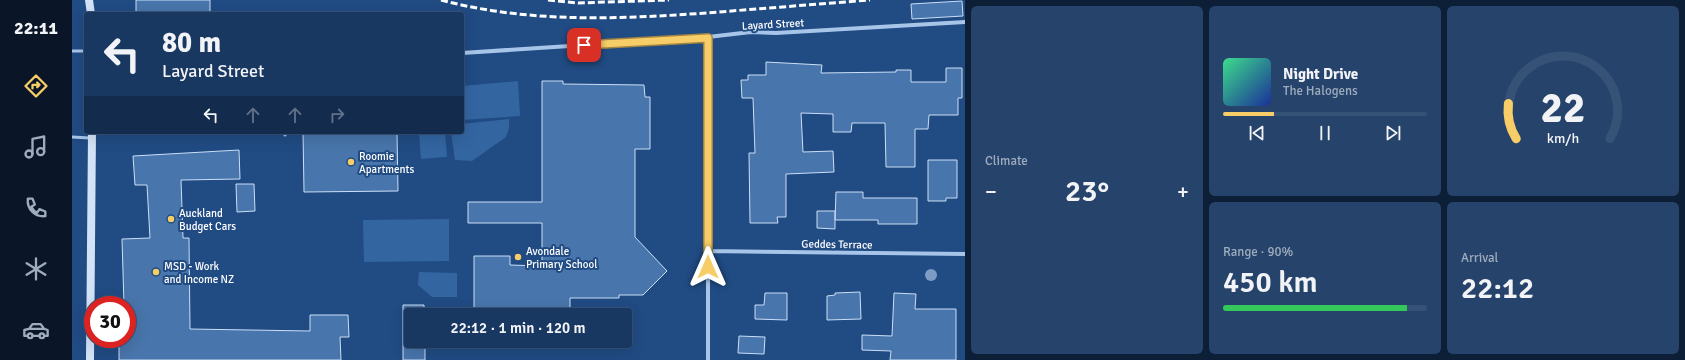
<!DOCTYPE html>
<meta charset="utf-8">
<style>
:root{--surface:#183862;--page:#25436b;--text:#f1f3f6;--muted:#9facbe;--line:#365277;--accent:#f7cd67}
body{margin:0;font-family:Signika,sans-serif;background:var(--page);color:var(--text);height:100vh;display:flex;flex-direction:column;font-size:15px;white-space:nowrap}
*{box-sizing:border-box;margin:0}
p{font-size:13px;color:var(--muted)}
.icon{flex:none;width:22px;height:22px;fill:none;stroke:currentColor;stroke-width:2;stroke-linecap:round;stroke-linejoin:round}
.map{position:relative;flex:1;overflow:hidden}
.side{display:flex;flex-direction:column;gap:6px;padding:6px;background:#0d1f36;width:720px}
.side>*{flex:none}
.hud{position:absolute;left:12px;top:12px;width:380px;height:122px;border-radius:4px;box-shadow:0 4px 16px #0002,0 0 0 1px var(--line);background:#183862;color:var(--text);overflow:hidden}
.speed{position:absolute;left:12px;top:296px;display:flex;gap:8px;font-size:20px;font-weight:700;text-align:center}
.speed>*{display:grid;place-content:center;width:52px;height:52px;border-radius:50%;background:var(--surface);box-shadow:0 4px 16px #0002,0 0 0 1px var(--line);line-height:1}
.speed .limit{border:6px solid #d22;background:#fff;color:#111}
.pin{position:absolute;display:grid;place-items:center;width:34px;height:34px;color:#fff;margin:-17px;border-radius:8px;box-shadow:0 2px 6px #0006}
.me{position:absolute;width:44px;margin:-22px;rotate:0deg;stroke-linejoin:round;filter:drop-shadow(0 0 3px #0008)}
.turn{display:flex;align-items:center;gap:14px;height:84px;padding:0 12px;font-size:18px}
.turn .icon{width:52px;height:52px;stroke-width:2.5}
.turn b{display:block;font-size:28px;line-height:34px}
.lanes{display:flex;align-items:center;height:38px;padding:0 12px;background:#0003;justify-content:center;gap:20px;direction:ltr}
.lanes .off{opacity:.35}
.big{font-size:30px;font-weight:600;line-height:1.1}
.side .widget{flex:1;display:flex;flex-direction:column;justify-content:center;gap:6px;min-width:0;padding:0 14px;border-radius:6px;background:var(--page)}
.side .dial{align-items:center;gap:0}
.dial svg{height:104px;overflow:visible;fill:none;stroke:var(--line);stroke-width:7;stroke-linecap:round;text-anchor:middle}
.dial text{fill:var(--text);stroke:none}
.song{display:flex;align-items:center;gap:12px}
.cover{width:48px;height:48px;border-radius:6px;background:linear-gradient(135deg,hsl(150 70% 55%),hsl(230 70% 35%))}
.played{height:4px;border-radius:2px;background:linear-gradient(90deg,var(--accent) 25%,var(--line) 25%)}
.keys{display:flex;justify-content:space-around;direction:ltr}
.heat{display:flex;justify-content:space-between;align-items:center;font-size:22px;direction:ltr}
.charge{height:6px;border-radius:3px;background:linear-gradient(90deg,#34c759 90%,var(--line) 0)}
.side .tiles{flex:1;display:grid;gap:6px;grid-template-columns:repeat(3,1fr)}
.widget:first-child{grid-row:span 2}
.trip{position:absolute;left:332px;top:308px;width:228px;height:40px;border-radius:4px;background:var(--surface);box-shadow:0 4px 16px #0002,0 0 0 1px var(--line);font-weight:600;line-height:40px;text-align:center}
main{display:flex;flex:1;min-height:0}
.dock{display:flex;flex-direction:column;width:72px;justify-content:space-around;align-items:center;background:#0a1627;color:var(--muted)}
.dock .icon{width:28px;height:28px}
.dock .on{color:var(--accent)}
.dock b{font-size:18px;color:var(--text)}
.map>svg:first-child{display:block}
</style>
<main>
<nav class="dock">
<b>22:11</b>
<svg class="icon on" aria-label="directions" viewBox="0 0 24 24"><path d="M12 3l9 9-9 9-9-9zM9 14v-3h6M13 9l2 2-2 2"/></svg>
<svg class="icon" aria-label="music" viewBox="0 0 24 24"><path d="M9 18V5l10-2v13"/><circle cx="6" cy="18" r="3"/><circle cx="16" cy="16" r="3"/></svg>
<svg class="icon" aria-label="phone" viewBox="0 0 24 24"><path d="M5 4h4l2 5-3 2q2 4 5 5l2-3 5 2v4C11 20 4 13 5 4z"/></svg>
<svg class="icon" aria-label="climate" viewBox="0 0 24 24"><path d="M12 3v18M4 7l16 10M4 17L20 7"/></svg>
<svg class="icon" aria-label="car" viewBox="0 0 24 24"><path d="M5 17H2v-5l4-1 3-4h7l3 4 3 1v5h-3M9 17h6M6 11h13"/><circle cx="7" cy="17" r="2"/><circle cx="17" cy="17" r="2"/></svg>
</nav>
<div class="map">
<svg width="893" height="360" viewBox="0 0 893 360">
<rect width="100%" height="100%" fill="#204b83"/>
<!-- green -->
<path fill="#3365a1" d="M446 81 448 116 390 120V86Z
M437 119V128L434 137 400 161 383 160 379 132H390V124Z
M347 132H373L375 157 349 159Z
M377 219V261L292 262 291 220Z
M347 272 385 273V297H360L346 285Z"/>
<!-- building -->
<path fill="#4875ab" stroke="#cbdff7" d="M64 0H138V14H64Z
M890 1 891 16 840 19 839 4Z
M694 62 750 65 749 73 824 72V70H839V82H874V68H890V98H886V115H857L856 129H843V167H814L813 123H780L779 132H761V114L729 113 731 152 761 151 762 172 714 174V217H705L706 223H678L677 153H683L681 98H670L669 80H676V75H694Z
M470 81H491V84L572 85 573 97H578V149H563V237L595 271 571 295H547V298H498V315H402V256H438V265L470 266V223H396V202H470Z
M231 132H325L326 191 232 192Z
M167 150 168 179 109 180 111 238H117L118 329 238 331V315H276L277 337H268L269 360H47V339H55V305H52L50 239 78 238 75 185H63L61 156Z
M856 160H885V198H874V201H856Z
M164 184H182L183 211 165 212Z
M764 192H791V198H845V224H806V220H763Z
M745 211H763V229L745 228Z
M788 292 789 319 755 320V296L763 295V293Z
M693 293H715V320L683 319V305H692Z
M822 293 844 294 843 309H884V360H818L819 351 790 350V335L820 336Z
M331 305H352V315H339V341H353V360H331Z
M667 336 693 337 692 354 666 353Z"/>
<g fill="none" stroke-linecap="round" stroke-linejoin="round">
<!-- service -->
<path stroke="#a7c5e9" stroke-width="3" d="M0 51H14
M213 135V132
M0 137 18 138"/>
<!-- minor -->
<path stroke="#a7c5e9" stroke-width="4" d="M636 37V360
M390 53 636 37 679 32 704 33 893 22
M636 251 893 254"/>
<!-- secondary -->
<path stroke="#d2e2f7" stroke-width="8" d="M17 0 19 14
M18 360 20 132"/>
<!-- rail -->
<path stroke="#fff" stroke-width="3" stroke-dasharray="7 3" stroke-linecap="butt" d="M369 0C459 24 554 19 647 12 697 8 747 4 798 0
M476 0 506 3 597 0"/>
</g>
<!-- trees -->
<circle fill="#7e9cc3" cx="859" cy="275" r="6"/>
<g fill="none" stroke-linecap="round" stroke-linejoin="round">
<!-- route casing -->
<g stroke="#a18543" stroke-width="10">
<path id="route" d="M512 45 636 38V267"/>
</g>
<!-- route -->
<use href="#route" stroke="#f7cd67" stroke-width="7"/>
</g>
<!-- markers -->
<g fill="#f7cd67" stroke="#204b83" stroke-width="1.5">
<circle cx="279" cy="162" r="4"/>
<circle cx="99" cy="219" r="4"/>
<circle cx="446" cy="257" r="4"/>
<circle cx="84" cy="272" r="4"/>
</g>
<g text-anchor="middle" stroke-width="4" stroke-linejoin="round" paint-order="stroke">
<!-- street labels -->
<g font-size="11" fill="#fff" stroke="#204b83">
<text transform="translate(701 24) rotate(-3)" y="4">Layard Street</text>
<text transform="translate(765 244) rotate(1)" y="4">Geddes Terrace</text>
</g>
<!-- poi labels -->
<g font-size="11" fill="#fff" stroke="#204b83" text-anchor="start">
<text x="287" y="160">Roomie<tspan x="287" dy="13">Apartments</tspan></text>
<text x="107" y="217">Auckland<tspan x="107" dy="13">Budget Cars</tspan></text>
<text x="454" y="255">Avondale<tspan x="454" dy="13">Primary School</tspan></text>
<text x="92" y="270">MSD - Work<tspan x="92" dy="13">and Income NZ</tspan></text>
</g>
</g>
</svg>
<div class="speed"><div class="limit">30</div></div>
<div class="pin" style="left:512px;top:45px;background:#d93025"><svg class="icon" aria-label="arrive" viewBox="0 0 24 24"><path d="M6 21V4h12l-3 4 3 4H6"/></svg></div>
<svg class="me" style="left:636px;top:267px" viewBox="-20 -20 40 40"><path d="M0-17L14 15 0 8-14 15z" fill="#f7cd67" stroke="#fff" stroke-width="4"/></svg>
<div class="trip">22:12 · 1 min · 120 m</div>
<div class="hud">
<div class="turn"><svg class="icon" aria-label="left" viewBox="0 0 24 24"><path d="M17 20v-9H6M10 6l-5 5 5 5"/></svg><div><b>80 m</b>Layard Street</div></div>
<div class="lanes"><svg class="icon" aria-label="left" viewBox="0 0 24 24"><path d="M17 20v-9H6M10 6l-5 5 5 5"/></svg><svg class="icon off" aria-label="ahead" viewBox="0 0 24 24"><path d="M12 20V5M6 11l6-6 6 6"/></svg><svg class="icon off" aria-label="ahead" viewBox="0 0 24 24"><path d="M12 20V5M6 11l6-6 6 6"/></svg><svg class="icon off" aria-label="right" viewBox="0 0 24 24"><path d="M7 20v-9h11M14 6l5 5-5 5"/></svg></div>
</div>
</div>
<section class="side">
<div class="tiles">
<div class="widget"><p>Climate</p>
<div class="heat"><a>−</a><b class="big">23°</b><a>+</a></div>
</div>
<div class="widget">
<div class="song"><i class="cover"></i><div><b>Night Drive</b><p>The Halogens</p></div></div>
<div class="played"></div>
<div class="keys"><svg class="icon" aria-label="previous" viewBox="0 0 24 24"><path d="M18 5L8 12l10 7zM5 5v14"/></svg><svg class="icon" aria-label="pause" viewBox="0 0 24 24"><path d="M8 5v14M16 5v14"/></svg><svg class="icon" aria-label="next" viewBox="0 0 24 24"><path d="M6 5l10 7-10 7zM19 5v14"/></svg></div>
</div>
<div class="widget dial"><svg viewBox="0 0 100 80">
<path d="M14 69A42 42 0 1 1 86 69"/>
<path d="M14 69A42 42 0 0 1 8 42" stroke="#f7cd67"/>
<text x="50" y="56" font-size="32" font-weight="700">22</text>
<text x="50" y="72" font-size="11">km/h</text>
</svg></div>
<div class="widget"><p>Range · 90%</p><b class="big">450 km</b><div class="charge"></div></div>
<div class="widget"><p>Arrival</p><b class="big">22:12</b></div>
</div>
</section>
</main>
